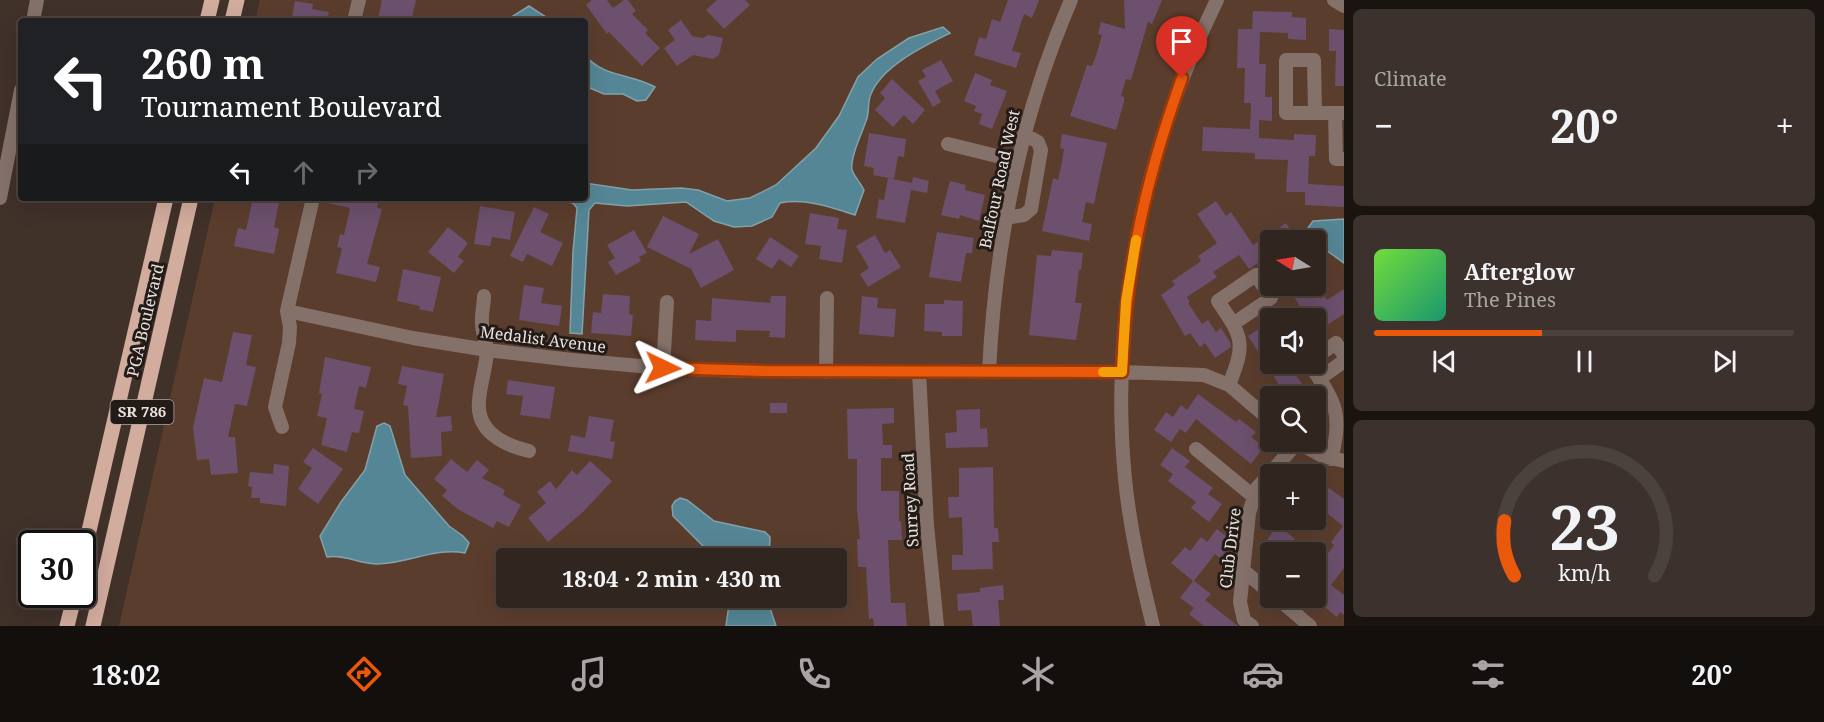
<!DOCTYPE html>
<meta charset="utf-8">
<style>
:root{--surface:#30251f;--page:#3c312c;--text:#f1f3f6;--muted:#a8a5a4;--line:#4b423d;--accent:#ea580c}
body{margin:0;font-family:"Noto Serif",serif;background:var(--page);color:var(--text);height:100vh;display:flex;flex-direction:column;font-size:22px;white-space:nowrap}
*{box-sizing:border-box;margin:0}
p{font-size:20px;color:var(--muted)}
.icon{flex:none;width:33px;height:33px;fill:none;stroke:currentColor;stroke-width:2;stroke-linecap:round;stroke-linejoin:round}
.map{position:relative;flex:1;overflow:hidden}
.side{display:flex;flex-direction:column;gap:9px;padding:9px;background:#1a1411;width:480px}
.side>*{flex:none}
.hud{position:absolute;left:18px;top:18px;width:570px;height:183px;border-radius:6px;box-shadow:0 6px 24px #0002,0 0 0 2px var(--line);background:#202124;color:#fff;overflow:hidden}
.needle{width:39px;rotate:281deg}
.tools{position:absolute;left:1260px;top:230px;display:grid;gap:12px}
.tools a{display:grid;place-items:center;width:66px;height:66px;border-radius:6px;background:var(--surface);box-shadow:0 6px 24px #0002,0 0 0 2px var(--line);font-size:30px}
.speed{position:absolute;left:18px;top:530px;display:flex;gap:12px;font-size:30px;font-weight:700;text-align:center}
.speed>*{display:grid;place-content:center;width:78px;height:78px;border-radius:50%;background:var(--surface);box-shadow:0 6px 24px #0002,0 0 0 2px var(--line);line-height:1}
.speed .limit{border:3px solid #111;border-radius:9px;background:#fff;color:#111}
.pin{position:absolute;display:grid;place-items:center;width:51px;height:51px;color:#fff;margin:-62px -26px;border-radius:50% 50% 50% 0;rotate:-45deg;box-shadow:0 0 6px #0007}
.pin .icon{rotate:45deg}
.me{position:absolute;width:66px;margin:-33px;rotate:92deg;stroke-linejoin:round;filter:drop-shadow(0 0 4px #0008)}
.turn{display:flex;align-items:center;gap:21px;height:126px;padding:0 24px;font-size:27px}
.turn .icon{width:78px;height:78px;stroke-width:2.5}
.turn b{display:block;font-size:42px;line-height:51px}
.lanes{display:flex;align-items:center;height:57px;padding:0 24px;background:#0003;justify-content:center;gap:30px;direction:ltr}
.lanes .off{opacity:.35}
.big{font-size:45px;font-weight:700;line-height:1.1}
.side .tile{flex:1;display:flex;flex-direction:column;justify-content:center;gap:9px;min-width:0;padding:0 21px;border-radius:9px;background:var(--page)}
.side .dial{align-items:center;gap:0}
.dial svg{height:156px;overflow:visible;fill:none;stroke:var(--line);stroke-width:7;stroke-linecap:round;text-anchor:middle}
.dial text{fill:var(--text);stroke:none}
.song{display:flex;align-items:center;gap:18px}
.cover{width:72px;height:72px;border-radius:9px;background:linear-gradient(135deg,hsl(100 70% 55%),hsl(160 70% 35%))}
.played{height:6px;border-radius:3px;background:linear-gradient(90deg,var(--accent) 40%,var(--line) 40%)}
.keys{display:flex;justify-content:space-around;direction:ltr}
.heat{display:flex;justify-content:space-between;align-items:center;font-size:33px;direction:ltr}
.trip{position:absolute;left:496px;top:548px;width:351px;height:60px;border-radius:6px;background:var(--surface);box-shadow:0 6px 24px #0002,0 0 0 2px var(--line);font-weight:700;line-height:60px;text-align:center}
.dock{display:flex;height:96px;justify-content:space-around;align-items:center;background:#130f0c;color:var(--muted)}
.dock .icon{width:42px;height:42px}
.dock .selected{color:var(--accent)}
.dock b{font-size:27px;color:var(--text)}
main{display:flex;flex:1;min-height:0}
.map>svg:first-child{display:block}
</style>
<main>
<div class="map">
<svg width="1344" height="626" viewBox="0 0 1344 626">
<rect width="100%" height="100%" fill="#403129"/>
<!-- green -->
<path fill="#5b3d2d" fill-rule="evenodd" d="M260 0H1344V626H119L215 198H585V21H255ZM1270 240H1316V285H1270ZM1270 318H1316V363H1270ZM1270 396H1316V441H1270ZM1270 474H1316V519H1270ZM1270 552H1316V597H1270ZM507 558H837V597H507Z"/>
<!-- water -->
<path fill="#558695" stroke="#82a2ab" stroke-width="1.5" d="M529 6 552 21H505Z
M943 27 950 33C924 46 882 66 871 94 867 102 870 112 866 121 862 133 850 157 852 170 854 176 861 184 864 190L855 215C831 207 805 198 780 203L772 217 752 226 734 227 714 221 686 202 627 206 595 203 589 210 582 334 570 333 573 252 577 208 573 203 544 198H585V183L632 190 681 188 698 190 727 201 750 198 776 185 816 148 839 116 858 77 877 59 909 38Z
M585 55C602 77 633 74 655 87L646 100 637 101 623 94H604L585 86Z
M1344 219V263L1326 250 1308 228 1313 221Z
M384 423 390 426 405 475 449 526 463 536 469 543 465 553C435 547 407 564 377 564 360 564 344 554 327 557L320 536 341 502 365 470 377 426Z
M680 498 687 500 714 521 765 532 770 537 769 558H715L673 516 672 506 675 501Z
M730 597H769L770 608 776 626H726Z"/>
<!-- building -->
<path fill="#6c506d" d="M382 0H416L411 21H393L378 18Z
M592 0H607L613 8 624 0H628L636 11 632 14 648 30 645 33 660 48 642 66 609 32 607 34 586 5Z
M717 0H745L750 5 724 29 706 10Z
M1008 0H1039L1032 18 1024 14 1012 51 1021 53 1016 68 974 55 979 37 986 39 992 19 1000 22Z
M1124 0H1162L1152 24 1148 22 1131 80 1126 79 1121 96 1124 97V102L1116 130 1070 116 1087 65 1092 66 1096 56 1102 35 1098 34 1101 22 1125 29Z
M295 1 313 4 312 9 329 12 327 21H291Z
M1253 11 1292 12V17L1306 18V40L1288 39V33L1260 32 1259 64H1266L1265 97H1272V121L1259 120V138L1294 140V134L1316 135 1315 156H1309L1308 184 1344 186V207L1305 205V192H1286L1288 160 1255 159V153L1202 151 1203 127 1250 129 1251 103H1244L1245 68H1237L1238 29H1252Z
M681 20 692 36 703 38 708 35 723 38 719 55 713 59 693 55 677 66 664 48 675 40 668 30Z
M1329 29 1344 30V86H1335L1336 51H1329Z
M941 60 953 81 935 91 941 102 933 107 918 81 926 77 922 70Z
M975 73 992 80 990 85 1007 91 992 129 979 124 982 114 974 111 976 106 964 101Z
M892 79 925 110 913 124 904 115 893 127 875 110 885 98 880 93Z
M869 133 906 139 904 157 898 156 894 179 873 175 874 168 864 166Z
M1062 134 1107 143 1094 204 1086 202 1082 222 1092 224 1089 241 1042 231 1053 178 1058 180 1062 162 1064 149 1060 148Z
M913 177 929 181 927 193 911 190 905 223 876 218 879 199 884 200 888 178 912 183Z
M950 181 966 185 965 190 985 195 979 221 960 215 959 219 941 215Z
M253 198H280L274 227 279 229 274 254 234 246 238 228 246 230Z
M324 198H379L377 208 382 209 367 264 380 267 376 282 336 273 342 248 337 247 340 234 344 235 350 208 323 202Z
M1216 201 1226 216 1231 212 1253 245 1286 223 1297 240H1270V255L1249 269 1239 255 1213 272 1217 277 1187 297 1190 302 1188 303 1202 324 1208 320 1216 332 1221 328 1230 342 1231 347 1215 358 1205 343 1200 347 1190 333 1185 336 1161 295 1175 285 1172 281 1201 261 1198 256 1217 243 1197 214Z
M480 206 515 212 510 240 492 237 490 246 474 244Z
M534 207 549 214 540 232 563 243 552 266 527 254 523 262 510 256Z
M810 213 839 218 837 229 847 230 842 263 819 259 821 246 805 244Z
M663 216 699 234 689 254 718 239 734 270 701 288 691 269 647 247Z
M448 227 468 243 458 257 464 261 454 273 428 252Z
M634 230 647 253 639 257 641 261 616 275 608 262 615 258 607 245Z
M937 232 974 238 972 253H966L961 282 929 277Z
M875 235 885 253 890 250 901 267 868 287 860 274 869 268 856 246Z
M770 237 799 256 791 267 779 259 772 269 756 259Z
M1052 250 1083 253 1081 270H1079L1075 303H1082L1076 340 1029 335 1037 255 1051 256Z
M403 269 441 277 433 312 419 309 420 306 397 301Z
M524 285 544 288 541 303 562 306 559 326 519 320Z
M1286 285H1317L1327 300 1344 289V314L1316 332V318H1287L1302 309Z
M603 294 630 296 629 314 633 315 631 336 591 333 593 312 601 313Z
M771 296H786L785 338 769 337 770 331 736 330V342L695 340 696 320 711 321 712 298 770 303Z
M862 296 878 298 877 308 896 309 894 337 859 334Z
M944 300 963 301 962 336H942V332L924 331 925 304H944Z
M1266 324 1270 332V363H1278L1283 370 1290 366 1310 396H1286L1248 336Z
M233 332 252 335 246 365 256 367 247 406 235 404 228 437H235L238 473 211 475 209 459 197 460 193 428 204 378 222 382Z
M325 357 371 367 366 388 359 386 354 409 364 411 359 433 352 432 347 452 321 445 327 418 317 416 322 394 319 393Z
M402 366 444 374 436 417 451 416 452 431 441 432 442 456 411 458 408 406 403 405 407 386 398 384Z
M508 380 555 387 550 419 520 415 523 396 506 394Z
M1198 394 1236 422 1239 419 1256 432 1251 437 1264 447 1251 464 1196 419 1186 433 1180 429 1171 442 1154 430 1166 412 1173 417 1181 405 1187 410Z
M770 403H787V413H770Z
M894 408V423L882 424 883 445H892V458H881V491H899V521H901L902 540H888L889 566 891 603H905L907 626H874L873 618 869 619 866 567H858L857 539H860L857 509V459H848L847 409Z
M980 409V429L987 428 988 447 946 448 945 433 957 432 956 410Z
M589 416 614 420 610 441 615 442 612 459 568 451 571 435 585 438Z
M313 448 343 469 318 504 298 489 312 468 303 462Z
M1172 448 1190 461 1185 467 1213 488 1208 494 1222 504 1209 522 1191 508 1196 502 1168 481 1173 474 1160 465Z
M451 459 467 472 477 460 489 470 482 478 505 490 503 495 521 505 509 527 497 521 493 528 459 510 442 496 447 490 434 479Z
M590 461 612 481 584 511 548 542 528 518 546 503 537 492 550 481 556 489 572 470 577 475Z
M274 464 289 466 286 506 260 503V498H251L252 487 248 486 250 472 273 474Z
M993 467 994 528H998L999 542H992L993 569 952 570V555H963L962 517 949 518 948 497H959V468Z
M1316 484 1326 492 1329 488 1344 499V568L1331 585 1344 595V615L1340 612 1337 617 1316 600V570L1334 545 1331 542 1343 526 1316 504Z
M1278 525 1295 539 1290 545 1299 552H1278L1265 543Z
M1217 529 1234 542 1220 558 1215 554 1194 581 1211 594 1205 600 1238 626H1204L1189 614 1194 608 1180 598 1193 581 1171 563 1185 547 1190 551 1201 537 1207 542Z
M1003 585 1004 600H998L1000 626H973L971 610 958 611 957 594 980 592V588Z"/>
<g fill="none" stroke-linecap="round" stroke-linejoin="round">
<!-- minor -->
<path stroke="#84716a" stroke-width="14" d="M1334 0 1344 6
M33 21 37 0
M354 21 359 0
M1315 113 1314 60H1286V113H1344
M1335 113 1336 159H1344
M948 144 1017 161
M0 198 21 90
M1005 218 1024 215 1031 209 1041 150 1038 142 1024 134
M484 296C484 305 481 315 482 324 482 333 487 342 487 351 486 368 480 384 479 401 476 432 504 445 529 451
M287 311 413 338 487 350 572 360 663 368 742 371 1122 372 1204 375 1229 385 1270 420
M1316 357 1336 343 1344 355
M1309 363C1334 401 1344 412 1331 459
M663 368 667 302
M826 372 827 298
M919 372 927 525 937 626
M989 372C995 244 1020 118 1071 0
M1319 379 1344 361
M1229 385C1246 342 1243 338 1218 301L1256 275 1271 298 1233 324
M282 427 275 407 289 343 290 327 287 311 313 198
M1295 441 1322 456 1344 461
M1196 449 1253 496
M1243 570 1270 593
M1276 597 1310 626
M1153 626C1141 577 1130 529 1125 479 1109 313 1144 149 1217 0
M1252 626 1244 620 1240 602 1249 513 1257 488 1297 443"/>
<!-- major -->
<path stroke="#d2ac9d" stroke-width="15" d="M207 21 212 0
M232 21 237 0
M82 561 166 198
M67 626 75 594
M93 626 191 198"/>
</g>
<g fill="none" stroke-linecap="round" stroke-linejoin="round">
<!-- route casing -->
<g stroke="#983908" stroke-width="15">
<path id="route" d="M663 368 763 371 1122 372C1125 269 1147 175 1182 78"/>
</g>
<!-- route -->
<use href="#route" stroke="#ea580c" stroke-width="10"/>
<!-- slow -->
<path stroke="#f59e0b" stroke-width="10" d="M1103 372H1122L1126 301 1136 240"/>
</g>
<g text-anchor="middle" stroke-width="6" stroke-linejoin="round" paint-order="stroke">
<!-- shield labels -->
<rect fill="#221b17" stroke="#afa6a2" stroke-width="1.5" x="110.5" y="400" width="63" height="24" rx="4.5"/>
<g font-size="15" font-weight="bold" fill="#ece2dd">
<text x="142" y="417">SR 786</text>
</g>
<!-- street labels -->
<g font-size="16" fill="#ece2dd" stroke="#221b17">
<text transform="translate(999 179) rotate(-78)" y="6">Balfour Road West</text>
<text transform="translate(145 320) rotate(-77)" y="6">PGA Boulevard</text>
<text transform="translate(543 339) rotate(7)" y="6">Medalist Avenue</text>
<text transform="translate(910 500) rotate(-93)" y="6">Surrey Road</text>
<text transform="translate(1230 548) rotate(-83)" y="6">Club Drive</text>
</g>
</g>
</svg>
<div class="tools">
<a><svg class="needle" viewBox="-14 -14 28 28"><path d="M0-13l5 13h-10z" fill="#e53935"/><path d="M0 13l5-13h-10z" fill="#a8a5a4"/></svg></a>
<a><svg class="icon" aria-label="sound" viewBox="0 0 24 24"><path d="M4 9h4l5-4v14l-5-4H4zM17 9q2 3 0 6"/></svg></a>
<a><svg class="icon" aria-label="search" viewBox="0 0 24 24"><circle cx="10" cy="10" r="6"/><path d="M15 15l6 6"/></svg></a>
<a>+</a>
<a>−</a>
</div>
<div class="speed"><div class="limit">30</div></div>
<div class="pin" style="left:1182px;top:78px;background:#d93025"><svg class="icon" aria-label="arrive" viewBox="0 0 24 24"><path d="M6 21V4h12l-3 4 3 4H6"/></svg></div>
<svg class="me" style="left:663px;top:368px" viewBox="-20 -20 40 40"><path d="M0-17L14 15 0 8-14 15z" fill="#ea580c" stroke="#fff" stroke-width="4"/></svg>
<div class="trip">18:04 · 2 min · 430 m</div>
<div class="hud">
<div class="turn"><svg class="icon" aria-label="left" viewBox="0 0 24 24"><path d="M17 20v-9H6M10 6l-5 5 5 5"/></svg><div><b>260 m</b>Tournament Boulevard</div></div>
<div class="lanes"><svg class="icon" aria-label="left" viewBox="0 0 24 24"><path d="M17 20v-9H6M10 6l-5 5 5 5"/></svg><svg class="icon off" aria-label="ahead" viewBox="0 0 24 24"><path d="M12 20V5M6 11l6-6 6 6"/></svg><svg class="icon off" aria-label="right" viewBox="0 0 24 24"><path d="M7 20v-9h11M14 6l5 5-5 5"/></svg></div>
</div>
</div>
<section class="side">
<div class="tile"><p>Climate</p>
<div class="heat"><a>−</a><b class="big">20°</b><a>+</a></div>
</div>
<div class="tile">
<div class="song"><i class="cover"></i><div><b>Afterglow</b><p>The Pines</p></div></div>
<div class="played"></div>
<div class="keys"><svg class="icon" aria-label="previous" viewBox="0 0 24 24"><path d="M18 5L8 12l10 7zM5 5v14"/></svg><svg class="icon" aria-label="pause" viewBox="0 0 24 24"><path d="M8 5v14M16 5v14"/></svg><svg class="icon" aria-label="next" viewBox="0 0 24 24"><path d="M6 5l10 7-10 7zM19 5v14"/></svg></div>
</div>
<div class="tile dial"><svg viewBox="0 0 100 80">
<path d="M14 69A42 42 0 1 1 86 69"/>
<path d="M14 69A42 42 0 0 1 9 41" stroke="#ea580c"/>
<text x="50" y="56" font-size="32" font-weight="700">23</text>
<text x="50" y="72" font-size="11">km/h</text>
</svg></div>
</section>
</main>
<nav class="dock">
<b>18:02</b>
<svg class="icon selected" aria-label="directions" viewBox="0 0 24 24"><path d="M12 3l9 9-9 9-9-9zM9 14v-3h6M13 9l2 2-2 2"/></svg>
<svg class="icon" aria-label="music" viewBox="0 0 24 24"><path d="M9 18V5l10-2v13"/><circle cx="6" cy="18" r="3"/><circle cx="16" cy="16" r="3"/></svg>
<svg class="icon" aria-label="phone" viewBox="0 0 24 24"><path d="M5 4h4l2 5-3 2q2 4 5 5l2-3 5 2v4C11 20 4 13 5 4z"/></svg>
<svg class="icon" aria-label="climate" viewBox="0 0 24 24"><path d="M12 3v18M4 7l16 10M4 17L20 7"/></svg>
<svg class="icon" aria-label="car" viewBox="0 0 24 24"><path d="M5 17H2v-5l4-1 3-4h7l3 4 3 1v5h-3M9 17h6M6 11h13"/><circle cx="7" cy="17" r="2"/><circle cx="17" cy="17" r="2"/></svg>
<svg class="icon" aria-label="filters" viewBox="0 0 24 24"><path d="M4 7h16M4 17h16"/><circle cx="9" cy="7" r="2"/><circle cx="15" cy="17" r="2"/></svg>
<b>20°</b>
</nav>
